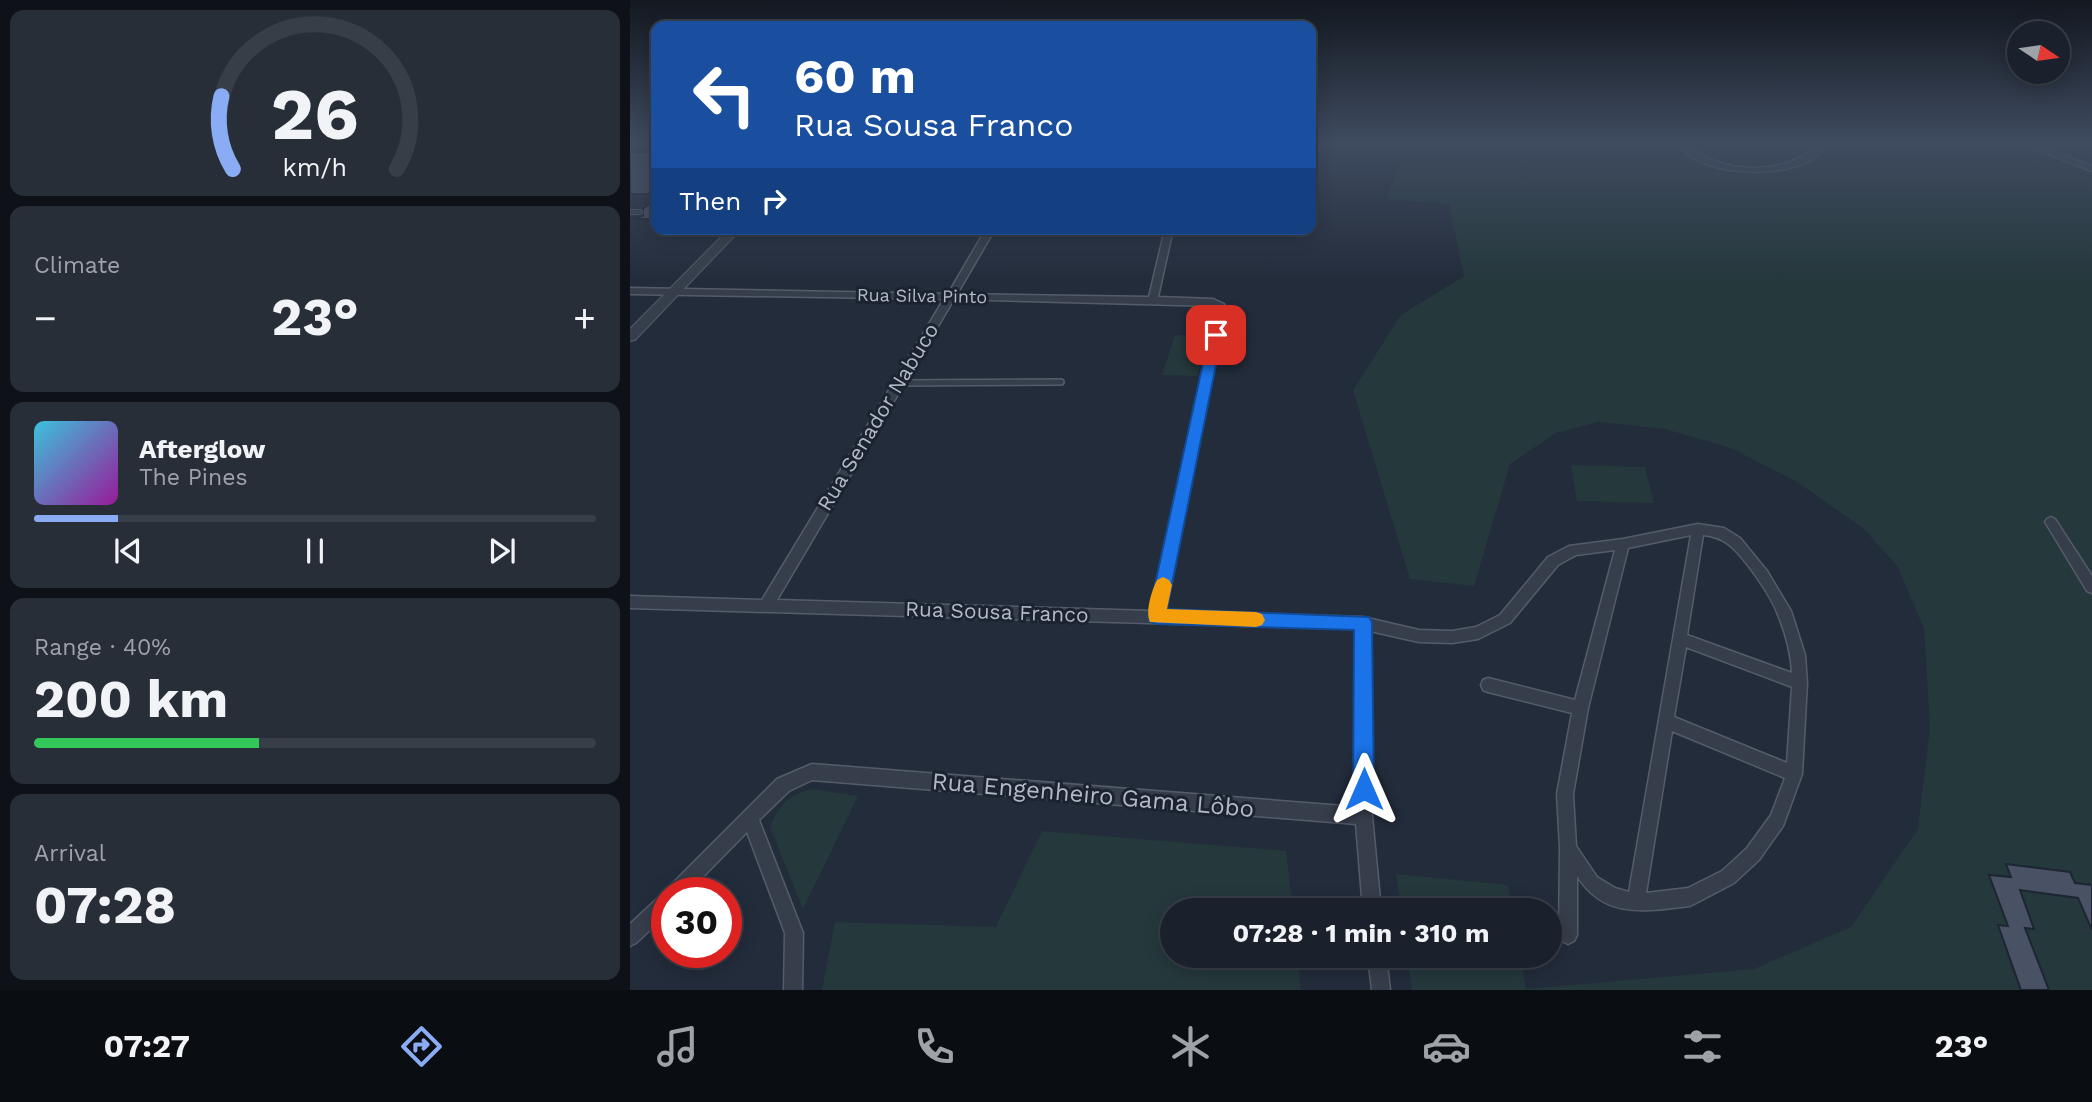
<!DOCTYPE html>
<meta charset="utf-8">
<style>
:root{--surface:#1a212c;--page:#272e38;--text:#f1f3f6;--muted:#9fa3a9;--line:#383e48;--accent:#89acf5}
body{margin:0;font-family:"Work Sans",sans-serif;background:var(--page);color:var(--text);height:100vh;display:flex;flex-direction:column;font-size:26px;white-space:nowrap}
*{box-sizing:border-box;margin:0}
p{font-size:23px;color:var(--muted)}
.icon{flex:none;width:38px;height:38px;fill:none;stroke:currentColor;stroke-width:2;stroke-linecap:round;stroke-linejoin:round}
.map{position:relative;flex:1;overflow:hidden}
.details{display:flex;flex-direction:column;gap:10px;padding:10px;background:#0e1218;width:630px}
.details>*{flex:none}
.hud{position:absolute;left:21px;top:21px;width:665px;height:214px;border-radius:14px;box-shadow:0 4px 18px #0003,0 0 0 2px var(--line);background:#1a4fa0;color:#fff;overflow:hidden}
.needle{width:46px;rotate:103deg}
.buttons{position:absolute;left:1377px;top:21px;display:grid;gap:14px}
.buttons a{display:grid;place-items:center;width:63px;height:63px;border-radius:50%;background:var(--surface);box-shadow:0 4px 18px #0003,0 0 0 2px var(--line);font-size:35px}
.speed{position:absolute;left:21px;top:877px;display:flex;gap:14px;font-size:35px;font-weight:700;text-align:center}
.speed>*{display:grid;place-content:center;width:91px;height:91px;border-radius:50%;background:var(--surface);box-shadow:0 4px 18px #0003,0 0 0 2px var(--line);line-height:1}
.speed .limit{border:10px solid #d22;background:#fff;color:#111}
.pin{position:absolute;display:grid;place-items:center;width:60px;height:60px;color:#fff;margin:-30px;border-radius:14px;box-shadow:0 4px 10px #0006}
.me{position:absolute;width:77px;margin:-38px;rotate:0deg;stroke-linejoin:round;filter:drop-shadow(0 0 5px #0008)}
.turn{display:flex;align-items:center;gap:24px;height:147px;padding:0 28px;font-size:32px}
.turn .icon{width:91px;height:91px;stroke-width:2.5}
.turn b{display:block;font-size:49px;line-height:60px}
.then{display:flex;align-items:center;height:66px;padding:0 28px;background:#0003;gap:14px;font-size:26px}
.big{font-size:52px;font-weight:700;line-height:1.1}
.details .tile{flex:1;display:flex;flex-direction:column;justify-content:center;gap:10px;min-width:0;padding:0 24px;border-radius:14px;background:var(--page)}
.details .dial{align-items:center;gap:0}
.dial svg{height:182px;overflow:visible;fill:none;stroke:var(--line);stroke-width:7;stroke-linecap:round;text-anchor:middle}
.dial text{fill:var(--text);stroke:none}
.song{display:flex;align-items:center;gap:21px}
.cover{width:84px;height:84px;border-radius:10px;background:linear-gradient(135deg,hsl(190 70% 55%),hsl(300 70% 35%))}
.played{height:7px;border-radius:4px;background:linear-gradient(90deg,var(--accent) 15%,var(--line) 15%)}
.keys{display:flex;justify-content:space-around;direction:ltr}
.heat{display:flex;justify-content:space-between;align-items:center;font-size:38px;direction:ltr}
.charge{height:10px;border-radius:5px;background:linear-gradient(90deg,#34c759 40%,var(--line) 0)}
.trip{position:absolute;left:530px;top:898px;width:402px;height:70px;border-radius:35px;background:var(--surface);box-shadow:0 4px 18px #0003,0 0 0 2px var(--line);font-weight:700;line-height:70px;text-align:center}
.tabs{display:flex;height:112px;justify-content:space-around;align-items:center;background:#0a0d12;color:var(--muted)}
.tabs .icon{width:49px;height:49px}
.tabs .selected{color:var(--accent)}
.tabs b{font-size:32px;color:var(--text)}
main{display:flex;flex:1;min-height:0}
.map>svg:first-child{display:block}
</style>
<main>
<section class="details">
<div class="tile dial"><svg viewBox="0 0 100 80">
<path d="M14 69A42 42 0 1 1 86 69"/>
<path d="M14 69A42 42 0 0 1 9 37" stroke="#89acf5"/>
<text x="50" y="56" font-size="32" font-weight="700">26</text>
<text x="50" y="72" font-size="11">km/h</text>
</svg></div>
<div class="tile"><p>Climate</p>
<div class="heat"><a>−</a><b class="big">23°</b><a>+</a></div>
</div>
<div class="tile">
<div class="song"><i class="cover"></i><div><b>Afterglow</b><p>The Pines</p></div></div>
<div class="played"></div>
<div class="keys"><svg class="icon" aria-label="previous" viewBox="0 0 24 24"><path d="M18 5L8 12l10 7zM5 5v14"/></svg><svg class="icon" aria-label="pause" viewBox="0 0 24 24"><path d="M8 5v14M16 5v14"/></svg><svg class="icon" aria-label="next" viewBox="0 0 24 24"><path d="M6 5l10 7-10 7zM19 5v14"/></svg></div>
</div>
<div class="tile"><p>Range · 40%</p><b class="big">200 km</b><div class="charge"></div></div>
<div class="tile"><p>Arrival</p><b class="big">07:28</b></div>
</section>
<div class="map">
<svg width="1462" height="990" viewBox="0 0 1462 990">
<rect width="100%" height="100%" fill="#232c3b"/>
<!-- green -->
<path fill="#25383c" d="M775 142H1462V990H782L777 956H890L896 989 1124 969 1221 927 1288 829 1300 727 1294 629 1268 567 1233 528 1167 482 1101 448 1035 429 968 422 926 433 880 464 844 586 780 579 723 390 771 315 834 276 819 204 757 199Z
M545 335 579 336 567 376 532 375Z
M941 465 1015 467 1024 503 947 501Z
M181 789 228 796 173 909 140 827C150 804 157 796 181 789Z
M412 831 656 851 663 910H542V956H667L671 990H192L205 922 366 927Z
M766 874 878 885 882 910H771Z"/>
<!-- building -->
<path fill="#495264" stroke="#1e2532" stroke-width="2" d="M0 152H26V194H0Z
M26 198V219H1L13 216V209Z
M1376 864 1440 872 1445 883 1462 885V930L1448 898 1390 890 1404 929 1395 928 1419 990H1391L1368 925 1378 926 1359 875 1381 877Z"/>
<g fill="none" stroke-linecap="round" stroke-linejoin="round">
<!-- service-far1 casing -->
<g stroke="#555c69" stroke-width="6">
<path id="service-far1" d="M0 212H10"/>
</g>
<!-- service casing -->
<g stroke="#555c69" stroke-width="8">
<path id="service" d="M268 383 431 382"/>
</g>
<!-- minor casing -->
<g stroke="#555c69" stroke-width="3">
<path id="minor" d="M1047 142H1055C1086 176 1160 177 1191 142H1199C1196 146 1192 151 1188 155 1162 178 1085 177 1058 154 1054 151 1050 146 1047 142Z
M1387 142H1397L1462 166V171Z
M356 229H365L327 294 519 297 535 229H543L528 297 583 299 594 304 596 309 535 611 733 617 789 630 822 631 846 627 870 615 918 557 939 546 993 539 1068 524 1094 528 1110 538 1137 571 1161 611 1175 655 1177 683 1172 774 1153 826 1129 860 1104 883 1066 903 1060 906C1016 911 975 920 947 876V935L944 941 938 944 932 941 929 935 930 848 927 794 942 713 858 692 853 690 851 685 853 680 858 678 945 700 985 550 946 555 928 565 880 623 848 639 822 643 789 642 740 631 742 816 751 910H733L726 824 182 780 159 791 129 820 173 933 172 990H154L155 933 117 832 58 892H37V914L6 943 0 946V924L31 895 37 892 40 886 147 779 182 764 726 807V629L0 608V596L132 600 314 299 0 294V288L318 294ZM324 299 585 306 586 309 521 611 147 600ZM1061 535 999 892 985 888 967 877 946 846 943 794 958 708 998 548ZM1073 535C1083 536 1090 538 1098 544 1114 556 1142 597 1148 615 1156 634 1161 653 1162 673L1057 635ZM1056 647 1162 687 1157 763 1044 717ZM1042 731 1155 778 1141 815 1117 848 1092 871 1058 888 1016 893Z
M1421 517 1425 519 1462 576V593L1457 591 1417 525 1415 522 1417 519Z
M738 956H756L760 990H742Z"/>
</g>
<!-- tertiary casing -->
<g stroke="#555c69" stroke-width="2">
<path id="tertiary" d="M99 229H111L5 340 0 341V329Z"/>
</g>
<!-- service-far1 -->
<use href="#service-far1" stroke="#373e4b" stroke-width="4.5"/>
<!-- service -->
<use href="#service" stroke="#373e4b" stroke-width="5"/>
<!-- minor -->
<use href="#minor" fill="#373e4b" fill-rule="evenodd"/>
<!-- tertiary -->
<use href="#tertiary" fill="#373e4b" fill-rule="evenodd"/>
</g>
<!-- sky -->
<linearGradient id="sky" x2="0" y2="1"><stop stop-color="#131820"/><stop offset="0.51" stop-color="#3f4b60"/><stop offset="1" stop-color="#3f4b60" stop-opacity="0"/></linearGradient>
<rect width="1462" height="280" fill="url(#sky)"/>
<!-- route -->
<path fill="#1a73e8" stroke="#114b97" stroke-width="2" d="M586 330 592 335 537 609 739 617 742 622 744 789 741 796 734 799 726 796 723 789 724 630 527 624 520 622 518 617 579 335Z"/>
<!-- slow -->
<path fill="#f59e0b" d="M533 577 539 580 542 585 537 609 626 612 632 614 635 620 632 625 626 627 520 622C515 611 522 590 527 580Z"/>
<g text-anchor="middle" stroke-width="6" stroke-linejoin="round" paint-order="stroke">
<!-- far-street labels -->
<g font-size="18" fill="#b2b9c7" stroke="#1c2330">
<text transform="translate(292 296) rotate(1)" y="6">Rua Silva Pinto</text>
</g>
<!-- street labels -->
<g font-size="21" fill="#b2b9c7" stroke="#1c2330">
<text transform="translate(248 417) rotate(-59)" y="7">Rua Senador Nabuco</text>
<text transform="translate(367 612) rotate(2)" y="7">Rua Sousa Franco</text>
</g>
<!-- near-street labels -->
<g font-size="24" fill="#b2b9c7" stroke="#1c2330">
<text transform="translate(463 795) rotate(5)" y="8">Rua Engenheiro Gama Lôbo</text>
</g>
</g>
</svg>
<div class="buttons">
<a><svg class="needle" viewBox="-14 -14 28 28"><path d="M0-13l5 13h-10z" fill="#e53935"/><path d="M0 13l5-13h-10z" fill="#9fa3a9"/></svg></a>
</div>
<div class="speed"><div class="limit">30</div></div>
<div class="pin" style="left:586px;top:335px;background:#d93025"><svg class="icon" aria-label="arrive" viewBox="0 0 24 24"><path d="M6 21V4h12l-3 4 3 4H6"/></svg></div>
<svg class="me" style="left:734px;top:789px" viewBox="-20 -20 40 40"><path d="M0-17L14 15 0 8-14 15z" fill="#1a73e8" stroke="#fff" stroke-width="4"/></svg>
<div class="trip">07:28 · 1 min · 310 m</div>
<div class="hud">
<div class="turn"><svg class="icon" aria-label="left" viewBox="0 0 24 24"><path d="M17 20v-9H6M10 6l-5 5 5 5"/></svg><div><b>60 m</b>Rua Sousa Franco</div></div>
<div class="then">Then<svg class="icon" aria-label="right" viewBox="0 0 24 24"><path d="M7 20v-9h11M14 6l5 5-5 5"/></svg></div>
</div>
</div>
</main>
<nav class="tabs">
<b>07:27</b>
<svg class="icon selected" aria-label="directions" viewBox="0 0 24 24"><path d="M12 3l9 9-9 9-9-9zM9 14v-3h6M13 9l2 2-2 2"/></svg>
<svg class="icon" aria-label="music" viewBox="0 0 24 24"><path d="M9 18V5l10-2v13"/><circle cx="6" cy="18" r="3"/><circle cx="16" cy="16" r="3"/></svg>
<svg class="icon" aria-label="phone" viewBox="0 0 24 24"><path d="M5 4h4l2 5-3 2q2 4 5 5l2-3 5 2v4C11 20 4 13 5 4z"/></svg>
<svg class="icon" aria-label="climate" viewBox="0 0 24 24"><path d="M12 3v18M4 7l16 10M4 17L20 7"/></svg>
<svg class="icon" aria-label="car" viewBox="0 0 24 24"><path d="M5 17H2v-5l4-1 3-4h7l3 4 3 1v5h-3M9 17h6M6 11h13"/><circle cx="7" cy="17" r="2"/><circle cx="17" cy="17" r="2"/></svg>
<svg class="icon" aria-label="filters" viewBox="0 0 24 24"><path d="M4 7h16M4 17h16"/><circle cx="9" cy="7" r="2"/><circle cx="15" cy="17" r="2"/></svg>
<b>23°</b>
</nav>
